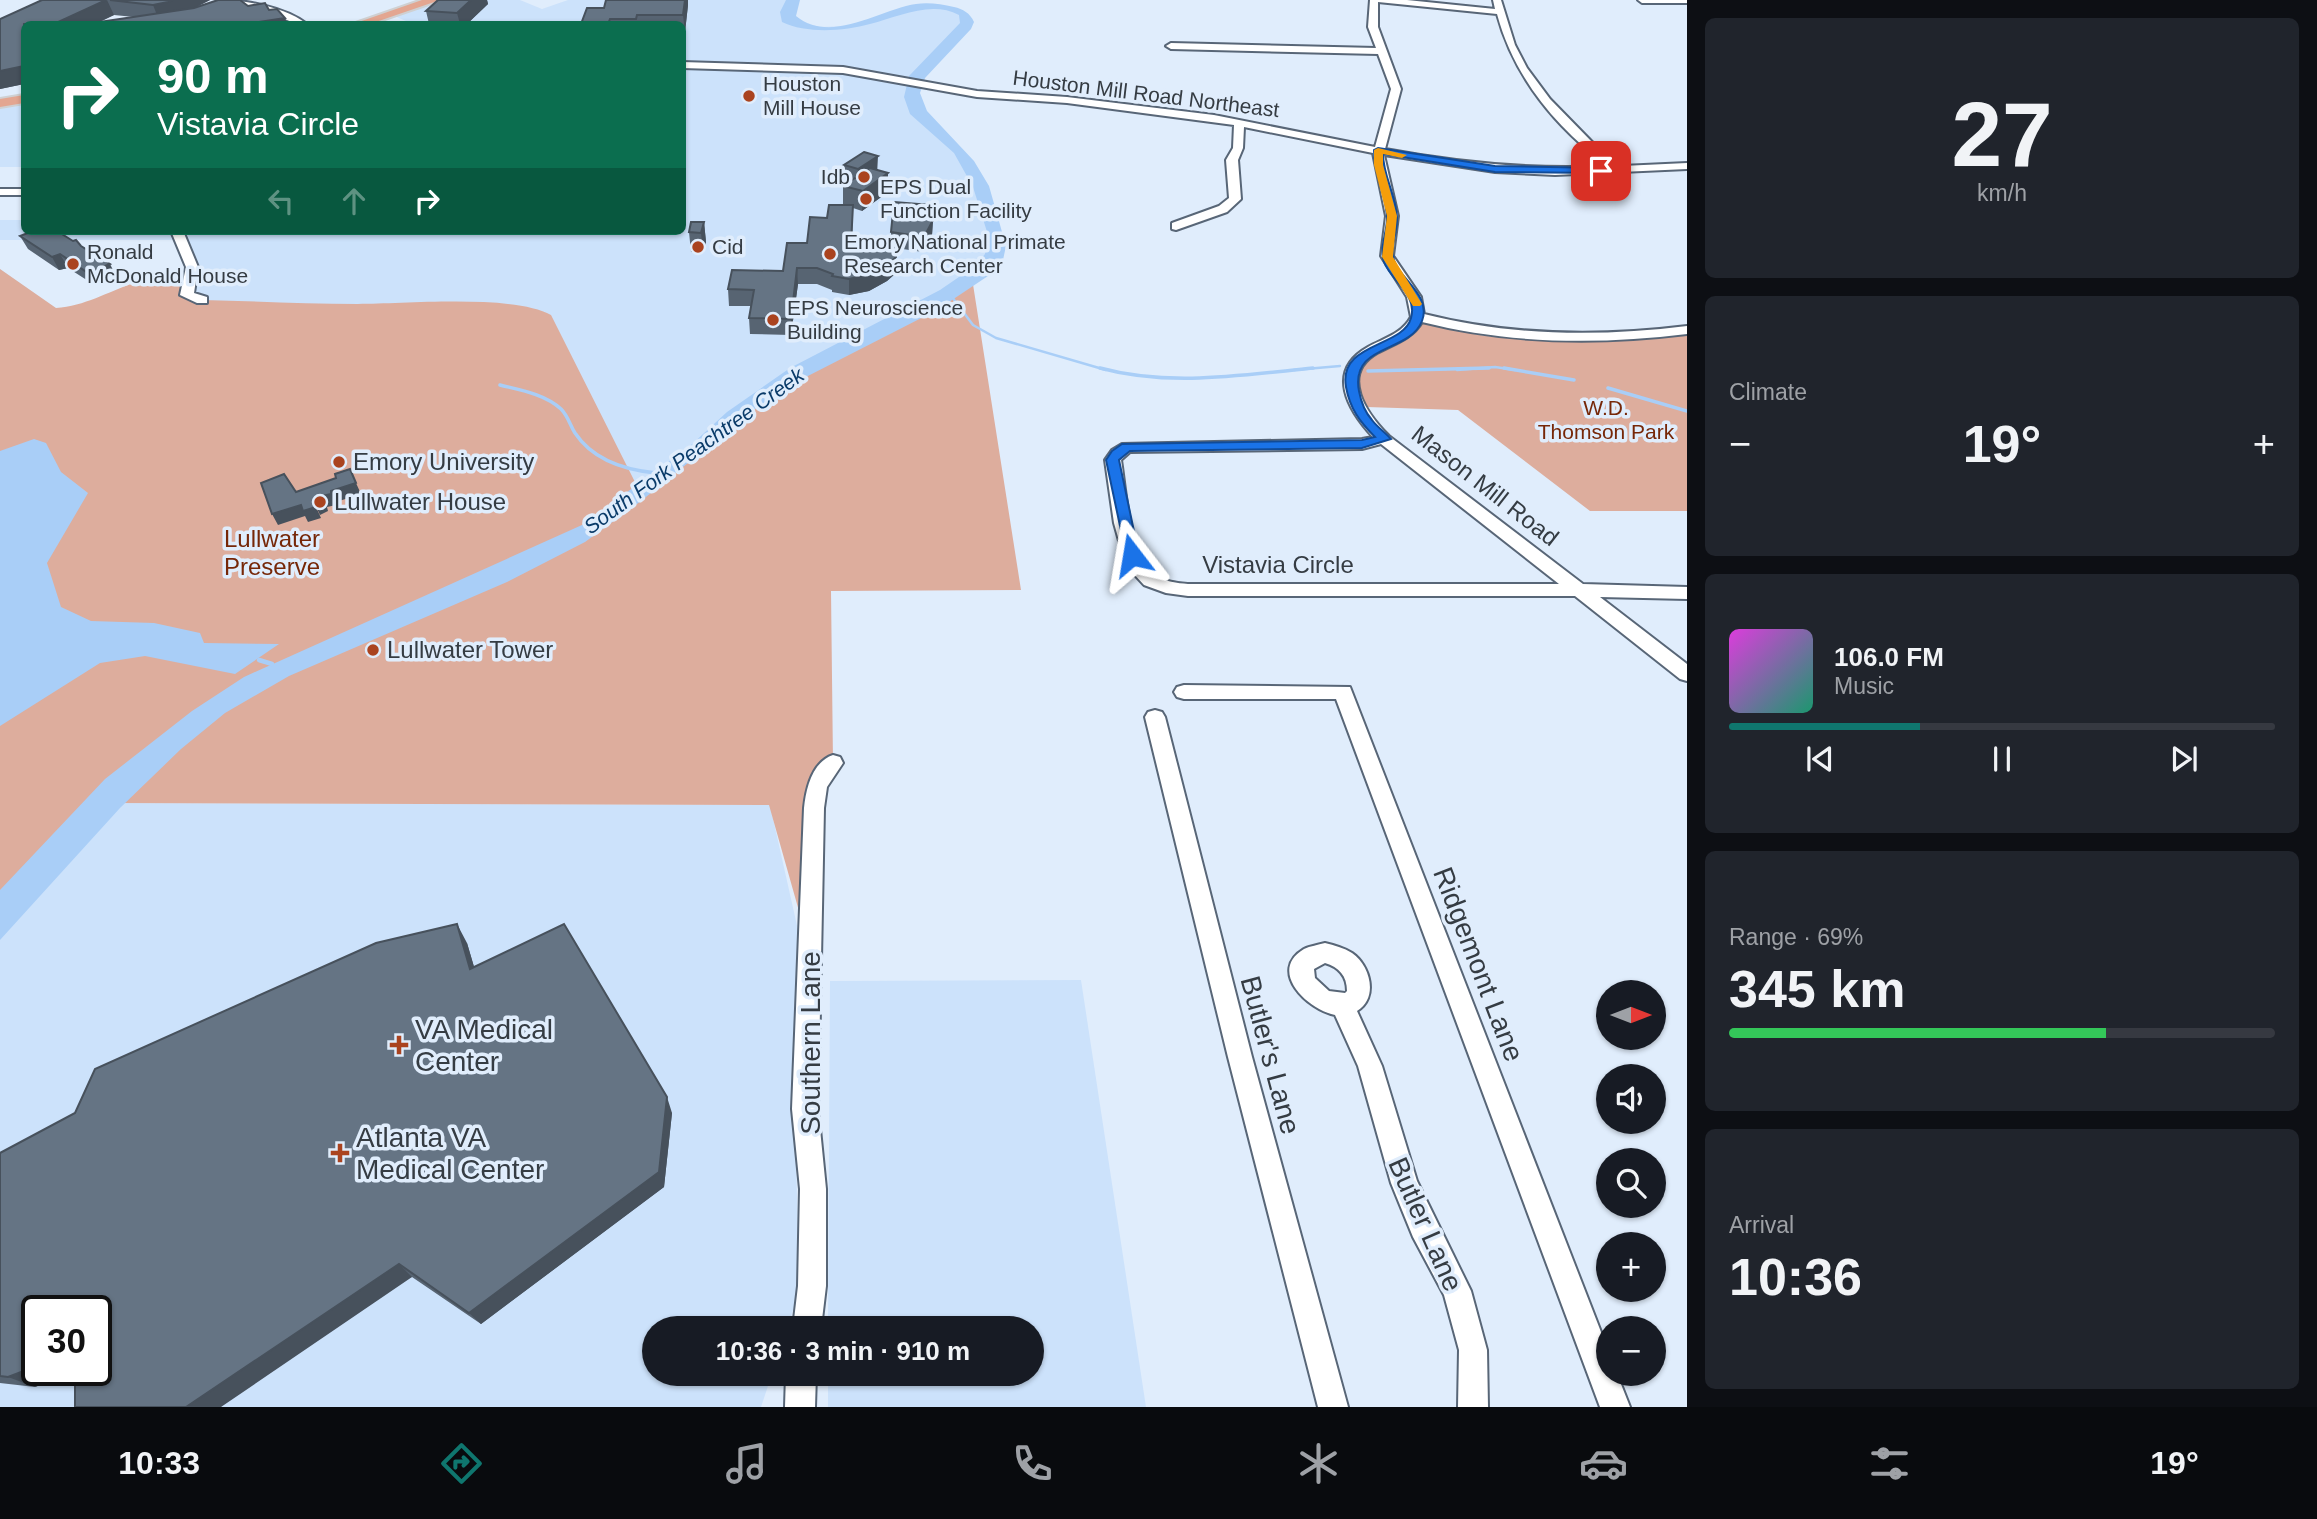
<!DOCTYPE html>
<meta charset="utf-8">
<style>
:root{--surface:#171b24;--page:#20242c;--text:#f1f3f6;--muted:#9ea1a6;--line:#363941;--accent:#0f766e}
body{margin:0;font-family:Helvetica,sans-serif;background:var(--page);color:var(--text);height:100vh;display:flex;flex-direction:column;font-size:26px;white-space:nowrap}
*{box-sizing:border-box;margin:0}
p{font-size:23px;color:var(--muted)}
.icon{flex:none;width:38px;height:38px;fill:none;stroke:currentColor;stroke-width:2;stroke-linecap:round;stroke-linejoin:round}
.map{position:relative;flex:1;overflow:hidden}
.panel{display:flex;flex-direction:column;gap:18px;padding:18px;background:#0d0f14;width:630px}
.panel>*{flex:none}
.banner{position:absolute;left:21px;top:21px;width:665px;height:214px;border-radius:10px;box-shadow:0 2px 5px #0004;background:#0b6e4f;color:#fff;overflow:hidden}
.needle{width:46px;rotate:90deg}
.fabs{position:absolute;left:1596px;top:980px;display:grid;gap:14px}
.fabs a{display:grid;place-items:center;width:70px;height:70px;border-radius:50%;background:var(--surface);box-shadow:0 2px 5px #0004;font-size:35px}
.speed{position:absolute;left:21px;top:1295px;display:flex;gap:14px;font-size:35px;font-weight:700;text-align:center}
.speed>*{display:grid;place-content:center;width:91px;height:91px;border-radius:50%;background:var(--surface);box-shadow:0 2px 5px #0004;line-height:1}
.speed .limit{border:4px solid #111;border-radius:10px;background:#fff;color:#111}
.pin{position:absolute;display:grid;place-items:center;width:60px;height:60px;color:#fff;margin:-30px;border-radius:14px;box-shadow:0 4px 10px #0006}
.me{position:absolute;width:77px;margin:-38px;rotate:346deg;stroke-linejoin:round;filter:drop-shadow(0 0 5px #0008)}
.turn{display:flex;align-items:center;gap:24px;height:147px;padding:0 21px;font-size:32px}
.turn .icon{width:91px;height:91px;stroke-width:2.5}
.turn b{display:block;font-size:49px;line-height:60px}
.lanes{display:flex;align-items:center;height:66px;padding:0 21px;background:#0003;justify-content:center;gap:35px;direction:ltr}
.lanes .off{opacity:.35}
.big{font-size:52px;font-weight:800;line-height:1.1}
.panel .widget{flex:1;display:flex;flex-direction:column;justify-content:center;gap:10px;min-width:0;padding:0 24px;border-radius:10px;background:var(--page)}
.panel .dial{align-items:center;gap:0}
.dial b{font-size:91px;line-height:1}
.song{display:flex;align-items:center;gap:21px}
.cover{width:84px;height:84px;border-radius:10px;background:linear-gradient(135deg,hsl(300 70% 55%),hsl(160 70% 35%))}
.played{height:7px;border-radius:4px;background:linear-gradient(90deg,var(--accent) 35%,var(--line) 35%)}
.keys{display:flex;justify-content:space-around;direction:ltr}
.heat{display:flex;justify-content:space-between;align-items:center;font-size:38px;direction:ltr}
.charge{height:10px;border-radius:5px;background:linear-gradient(90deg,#34c759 69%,var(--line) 0)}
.trip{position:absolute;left:642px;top:1316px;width:402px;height:70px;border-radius:35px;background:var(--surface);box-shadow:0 2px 5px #0004;font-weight:800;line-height:70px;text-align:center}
.dock{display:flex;height:112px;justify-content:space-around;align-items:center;background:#090b0e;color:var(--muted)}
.dock .icon{width:49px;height:49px}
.dock .active{color:var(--accent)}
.dock b{font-size:32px;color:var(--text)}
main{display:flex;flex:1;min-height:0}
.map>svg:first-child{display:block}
</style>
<main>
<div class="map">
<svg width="1687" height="1407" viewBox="0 0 1687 1407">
<rect width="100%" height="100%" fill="#e0edfc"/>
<!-- built -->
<path fill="#cce2fb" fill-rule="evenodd" d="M443 0H520L542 9 568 0H794L787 16 819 27 848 26 912 7H947L965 18 929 63 913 102 959 150 994 225 987 262 693 451 107 803 770 805 800 939 796 1151 799 1292 787 1328H654V1374H772L761 1407H0V269L55 308 168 309 190 280 177 231H682V24H413L392 15ZM37 1311H96V1370H37Z
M24 104V167H0V108Z
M0 220H24V231H171L174 240H0Z
M1081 980 1146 1407H828V1374H1032V1328H828L830 981Z"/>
<!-- green -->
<path fill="#ddad9d" d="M0 269 56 308C85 306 107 292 134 283 140 282 178 284 189 284L186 291 202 300C254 301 306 304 358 304 405 304 514 294 551 315L640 492 751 405 972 278 1021 590 831 591 833 763 824 775 810 950 769 805 106 803 0 914Z
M1422 321C1441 326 1461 332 1480 335 1548 344 1620 344 1687 333V511H1590L1458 410 1367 407 1357 383 1359 368 1372 357 1413 334Z"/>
<!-- water -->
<path fill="#a9cef7" d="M786 0H800L796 16C831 45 880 9 916 4 928 2 941 4 954 7 963 9 970 13 974 22L971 29 925 78 920 93 927 111 974 161 989 186 1006 246 1003 260 994 272 937 310 802 379 752 411 641 501 585 542 507 582 289 676 225 713 181 749 120 808 0 940V890L105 779 192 711 244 677 582 525 690 446 727 412 790 368 940 290 975 266 985 254 988 235 973 187 954 153 910 114 904 97 909 76 960 23 959 15C931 0 898 17 870 24 844 31 807 34 782 22L780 12Z
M34 439 46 443 61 472 88 493 47 563 61 607 91 621 154 623 200 633 204 643 279 644 235 674 145 656 100 663 0 726V451Z"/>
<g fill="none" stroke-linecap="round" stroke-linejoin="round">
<!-- stream-far2 -->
<path stroke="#a9cef7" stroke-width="2.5" d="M952 297 973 325 996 338 1106 370
M1294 370 1340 366
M1457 370 1495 367 1515 370"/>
<!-- stream-far1 -->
<path stroke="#a9cef7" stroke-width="3.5" d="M1100 368C1169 387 1243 375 1313 368
M1504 368 1574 380
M1368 371 1489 368
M500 385C520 390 545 394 561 409 568 416 570 425 575 433 593 460 625 470 656 473
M1608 388 1687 411"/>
<!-- stream -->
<path stroke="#a9cef7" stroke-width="4.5" d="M259 660 272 664"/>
<!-- minor casing -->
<g stroke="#586677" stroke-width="4">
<path id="minor" d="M219 0C246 0 285 7 307 24H296L278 16Z
M1370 0H1407L1495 9 1493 0H1501L1515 45 1527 68 1550 99 1593 143 1622 166 1687 163V169L1555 175 1495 172 1384 155 1398 216 1393 256 1421 297 1424 314C1511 336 1598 337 1687 326V334C1597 345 1510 344 1422 322 1412 339 1394 344 1377 353 1339 375 1367 414 1389 436L1583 584 1687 587V599L1600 597 1687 664V681L1680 679 1575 596H1188L1166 593 1144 585 1132 572 1123 555 1114 523 1105 460 1112 450 1122 444 1362 439 1373 437C1348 410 1325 371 1368 347 1384 338 1402 334 1411 317L1407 297 1381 256 1386 216 1373 153 1244 127 1243 148 1238 160 1241 199 1227 212 1176 230 1172 229V223L1219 206 1229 198 1226 160 1233 148 1234 125 1067 103 977 97 843 73 682 68V62L843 67 977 91 1067 97 1214 115 1375 147 1391 89 1378 54 1171 49 1166 46 1171 43 1376 48 1368 27ZM1378 2 1497 14C1514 77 1556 128 1608 166 1533 170 1460 163 1385 149L1401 89 1378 27ZM1381 444 1559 584H1188C1177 583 1165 582 1156 575 1129 557 1126 490 1121 460L1130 452 1362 449Z
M1638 0H1687V3H1642Z
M0 189H24V195H0Z
M171 231H183L198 267 194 293 207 297V303H197L180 295 186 267Z
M1184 685 1350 687 1608 1350V1374H1617L1630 1407H1600L1336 699H1184L1177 697 1174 692 1177 687Z
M1155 710 1162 712 1165 717 1252 1057 1348 1407H1318L1228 1057 1145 717 1148 712Z
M833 755 840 757 843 763 827 787 824 808 818 1109 826 1189V1286L821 1328H793L798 1286 800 1189 792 1109 804 808C806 789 812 762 833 755Z
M1325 943C1334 945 1344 948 1352 953 1370 965 1379 998 1357 1011L1382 1066 1417 1181 1471 1291 1487 1350 1488 1407H1458L1459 1350 1444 1295 1413 1237 1391 1183 1358 1066 1335 1015C1308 1010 1267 971 1304 949 1310 946 1318 945 1325 943ZM1325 963C1339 967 1347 976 1347 991L1345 993 1329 991 1315 978 1314 969Z
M786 1374H816L815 1407H785Z"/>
</g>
<!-- major casing -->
<g stroke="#cfd0d2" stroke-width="4">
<path id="major" d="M422 0H440L370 24H353Z
M24 95V103L0 107V99Z"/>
</g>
<!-- minor -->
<use href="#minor" fill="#fff" fill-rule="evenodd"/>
<!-- major -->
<use href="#major" fill="#e3a691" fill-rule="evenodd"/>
</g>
<!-- wall -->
<path fill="#576472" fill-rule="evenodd" d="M42 0H210L193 9 248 6 269 10 285 18 287 24H24V84L0 89V19ZM114 15 134 17 98 23Z
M438 0H487L488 4 467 24H429L426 11Z
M688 5 685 32H682V24H581Z
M844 165 878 170 888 173V192L862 211 853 208 852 244H891V232L933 220 932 235 923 252 896 248V273L887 281 869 291 849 295 832 292V290L817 284H798L791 335 750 334 749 318 751 306H729L728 289 783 271 827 218 843 205V186L845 185 844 184Z
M704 222 706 242 703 253 691 252 689 232Z
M20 236 81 246 117 278 96 286 68 268 59 270 28 249Z
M467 943 474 967 672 1113 664 1187 481 1324 412 1277 75 1372 35 1387 0 1383V1153Z"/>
<!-- shaded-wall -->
<path fill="#47515c" d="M107 0 114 15 94 24H54Z
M173 0H210L174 18 159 20 153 5Z
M471 0H487L488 4 467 24H460L457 13Z
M685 0H688V5L685 32 683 15Z
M285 18 287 24H245Z
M24 66V84L0 89V71Z
M878 156 877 175 858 188V169Z
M888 173V192L862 211 863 191Z
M933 220 932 235 923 252 924 237Z
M704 222 706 242 703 253 701 233Z
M60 254 68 268 59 270 52 257Z
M896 257V273L887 281 869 291 849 295V279Z
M110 264 117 278 96 286 88 273Z
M797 268 798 284 791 335V319Z
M356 483 361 494 336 502V505L327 507 328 511 320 515 315 504 322 496 331 491Z
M301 505 316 507 321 518 308 522 305 516 278 525 272 514Z
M457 924 467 943 480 987 470 969Z
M667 1097 672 1113 664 1187 481 1324 469 1313Z
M399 1264 412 1277 221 1407H186Z
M37 1366V1370H79L35 1387 8 1377Z"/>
<!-- building -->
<path fill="#657484" stroke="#47515c" stroke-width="2" d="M42 0H106L54 24H24V66L0 71V19Z
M110 0H173L168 2 153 5Z
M218 0H240L248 6 265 3 269 10 277 9 285 18 245 24H86L194 8Z
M438 0H471L457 13 426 11Z
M606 0H685L683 15H637L636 19H610L608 24H581L587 8H604Z
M864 152 878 156 858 169 844 165Z
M870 168 888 173 863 191 843 186Z
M894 202 930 205 933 220 924 237 891 232Z
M829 205H853L851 244H896V257L888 265 870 274 849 279 832 276 833 274 817 268H797L791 319 749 318 754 290 728 289 732 270 783 271 787 243H807L810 217 827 218Z
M691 222H704L701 233 689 232Z
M33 231H57L73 241 76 240 81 246 110 264 88 273 60 254 52 257 20 236Z
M350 469 356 483 331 491V494L322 496 323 500 315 504 316 507 303 511 301 505 272 514 261 483 284 474 296 492 336 478 335 474Z
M457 924 470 969 564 924 667 1097 659 1172 469 1313 399 1264 186 1407H75V1370H96V1311H37V1366L8 1377 0 1376V1153L75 1113 95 1069 376 943Z"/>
<!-- route -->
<path fill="#1a73e8" stroke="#114b97" stroke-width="2" d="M1378 148 1495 166 1601 168 1606 171 1601 173 1495 172 1383 154C1383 176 1396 195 1397 217 1398 232 1388 251 1396 265 1405 282 1431 298 1422 321 1409 354 1350 343 1359 391 1361 402 1364 411 1372 420 1377 427 1385 432 1391 439L1362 448 1130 451 1119 460 1139 555 1132 560 1127 559 1106 460 1112 451 1122 444 1362 440 1375 437C1360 422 1350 409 1346 387 1338 342 1403 348 1411 318 1418 294 1391 281 1384 262 1379 249 1387 232 1387 219 1387 196 1374 174 1374 150Z"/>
<!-- slow -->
<path fill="#f59e0b" d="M1378 148 1407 155 1402 158 1383 154V165L1397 216 1393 257 1422 304 1420 306H1413L1382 257 1387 216 1374 165V150Z"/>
<!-- markers -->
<g fill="#aa431f" stroke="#e0edfc" stroke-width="2.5">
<circle cx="749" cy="96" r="7"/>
<circle cx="864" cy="177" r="7"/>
<circle cx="866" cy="199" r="7"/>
<circle cx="698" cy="247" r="7"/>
<circle cx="830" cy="254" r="7"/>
<circle cx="73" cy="264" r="7"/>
<circle cx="773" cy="320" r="7"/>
<circle cx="339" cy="462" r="7"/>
<circle cx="320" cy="502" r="7"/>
<circle cx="373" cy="650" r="7"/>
<path d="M395.5 1034.5h7v7h7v7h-7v7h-7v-7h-7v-7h7z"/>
<path d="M336.5 1142.5h7v7h7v7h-7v7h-7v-7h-7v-7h7z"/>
</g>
<g text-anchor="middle" stroke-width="7" stroke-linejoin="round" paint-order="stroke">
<!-- far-poi labels -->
<g font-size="21" fill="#353c43" stroke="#e0edfc" text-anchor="start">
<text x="763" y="91">Houston<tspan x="763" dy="24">Mill House</tspan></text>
<text x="850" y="184" text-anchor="end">Idb</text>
<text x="880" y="194">EPS Dual<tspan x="880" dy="24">Function Facility</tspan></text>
<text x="844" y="249">Emory National Primate<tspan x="844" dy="24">Research Center</tspan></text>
<text x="712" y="254">Cid</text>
<text x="87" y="259">Ronald<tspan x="87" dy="24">McDonald House</tspan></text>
<text x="787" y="315">EPS Neuroscience<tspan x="787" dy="24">Building</tspan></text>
</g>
<!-- far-street labels -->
<g font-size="21" fill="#353c43" stroke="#e0edfc">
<text transform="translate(1146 94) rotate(7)" y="7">Houston Mill Road Northeast</text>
</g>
<!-- far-park labels -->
<g font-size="21" fill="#762708" stroke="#e0edfc">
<text x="1606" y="415">W.D.<tspan x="1606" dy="24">Thomson Park</tspan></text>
</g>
<!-- far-water labels -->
<g font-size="21" font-style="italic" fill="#0a3b69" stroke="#e0edfc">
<text transform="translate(694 451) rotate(-36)" y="7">South Fork Peachtree Creek</text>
</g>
<!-- poi labels -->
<g font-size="24" fill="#353c43" stroke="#e0edfc" text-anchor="start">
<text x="353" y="470">Emory University</text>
<text x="334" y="510">Lullwater House</text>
<text x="387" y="658">Lullwater Tower</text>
</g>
<!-- street labels -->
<g font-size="24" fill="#353c43" stroke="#e0edfc">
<text transform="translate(1485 486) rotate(38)" y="8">Mason Mill Road</text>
<text x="1278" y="573">Vistavia Circle</text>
</g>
<!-- park labels -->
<g font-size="24" fill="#762708" stroke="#e0edfc">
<text x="272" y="547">Lullwater<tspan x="272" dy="28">Preserve</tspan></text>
</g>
<!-- near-street labels -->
<g font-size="28" fill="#353c43" stroke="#e0edfc">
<text transform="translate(1479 964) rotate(69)" y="10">Ridgemont Lane</text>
<text transform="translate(810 1043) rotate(-90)" y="10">Southern Lane</text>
<text transform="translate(1271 1055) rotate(75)" y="10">Butler's Lane</text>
<text transform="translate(1426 1224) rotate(66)" y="10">Butler Lane</text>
</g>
<!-- near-poi labels -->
<g font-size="28" fill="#353c43" stroke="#e0edfc" text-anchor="start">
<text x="415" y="1039">VA Medical<tspan x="415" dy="32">Center</tspan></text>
<text x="356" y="1147">Atlanta VA<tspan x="356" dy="32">Medical Center</tspan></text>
</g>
</g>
</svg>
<div class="fabs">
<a><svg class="needle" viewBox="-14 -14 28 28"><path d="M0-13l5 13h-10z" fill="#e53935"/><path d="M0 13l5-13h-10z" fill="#9ea1a6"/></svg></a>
<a><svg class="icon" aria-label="sound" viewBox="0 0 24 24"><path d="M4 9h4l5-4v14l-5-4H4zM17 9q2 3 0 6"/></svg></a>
<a><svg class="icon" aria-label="search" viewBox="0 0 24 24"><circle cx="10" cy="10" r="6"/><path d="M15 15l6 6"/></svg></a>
<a>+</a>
<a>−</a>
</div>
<div class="speed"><div class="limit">30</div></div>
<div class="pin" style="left:1601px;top:171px;background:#d93025"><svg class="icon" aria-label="arrive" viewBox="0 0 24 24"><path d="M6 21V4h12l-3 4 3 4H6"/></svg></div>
<svg class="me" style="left:1132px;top:555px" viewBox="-20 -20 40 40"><path d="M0-17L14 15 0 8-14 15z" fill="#1a73e8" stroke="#fff" stroke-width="4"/></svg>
<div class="trip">10:36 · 3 min · 910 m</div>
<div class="banner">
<div class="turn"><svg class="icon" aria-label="right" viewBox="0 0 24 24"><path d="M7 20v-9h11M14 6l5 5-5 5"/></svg><div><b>90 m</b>Vistavia Circle</div></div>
<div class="lanes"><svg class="icon off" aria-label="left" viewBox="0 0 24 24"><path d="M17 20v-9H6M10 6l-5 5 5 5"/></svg><svg class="icon off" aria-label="ahead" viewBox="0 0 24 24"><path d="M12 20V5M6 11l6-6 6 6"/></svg><svg class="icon" aria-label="right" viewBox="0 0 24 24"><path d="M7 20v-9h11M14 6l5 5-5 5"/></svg></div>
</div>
</div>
<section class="panel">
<div class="widget dial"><b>27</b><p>km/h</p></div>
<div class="widget"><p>Climate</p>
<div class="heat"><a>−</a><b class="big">19°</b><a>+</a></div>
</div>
<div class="widget">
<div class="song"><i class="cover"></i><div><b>106.0 FM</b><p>Music</p></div></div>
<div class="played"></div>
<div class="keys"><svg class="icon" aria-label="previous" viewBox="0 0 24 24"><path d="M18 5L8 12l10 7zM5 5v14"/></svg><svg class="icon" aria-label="pause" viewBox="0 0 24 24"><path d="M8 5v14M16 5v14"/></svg><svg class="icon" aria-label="next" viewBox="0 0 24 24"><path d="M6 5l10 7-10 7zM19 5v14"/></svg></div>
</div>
<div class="widget"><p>Range · 69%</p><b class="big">345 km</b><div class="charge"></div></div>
<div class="widget"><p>Arrival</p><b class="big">10:36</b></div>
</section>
</main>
<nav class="dock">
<b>10:33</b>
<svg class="icon active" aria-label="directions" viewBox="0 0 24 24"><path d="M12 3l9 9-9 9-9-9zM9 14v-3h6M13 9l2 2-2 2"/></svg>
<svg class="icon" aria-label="music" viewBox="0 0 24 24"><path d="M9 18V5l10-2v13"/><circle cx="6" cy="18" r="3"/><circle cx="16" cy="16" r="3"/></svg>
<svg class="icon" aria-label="phone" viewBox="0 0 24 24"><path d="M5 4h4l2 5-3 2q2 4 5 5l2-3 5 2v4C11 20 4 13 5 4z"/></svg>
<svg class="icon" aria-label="climate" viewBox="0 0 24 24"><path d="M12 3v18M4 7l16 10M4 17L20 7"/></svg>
<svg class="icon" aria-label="car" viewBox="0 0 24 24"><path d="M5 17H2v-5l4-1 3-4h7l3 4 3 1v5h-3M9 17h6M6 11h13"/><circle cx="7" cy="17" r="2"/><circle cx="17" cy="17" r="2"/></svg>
<svg class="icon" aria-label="filters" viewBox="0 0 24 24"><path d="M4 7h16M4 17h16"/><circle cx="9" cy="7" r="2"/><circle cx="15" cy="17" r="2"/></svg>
<b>19°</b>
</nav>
